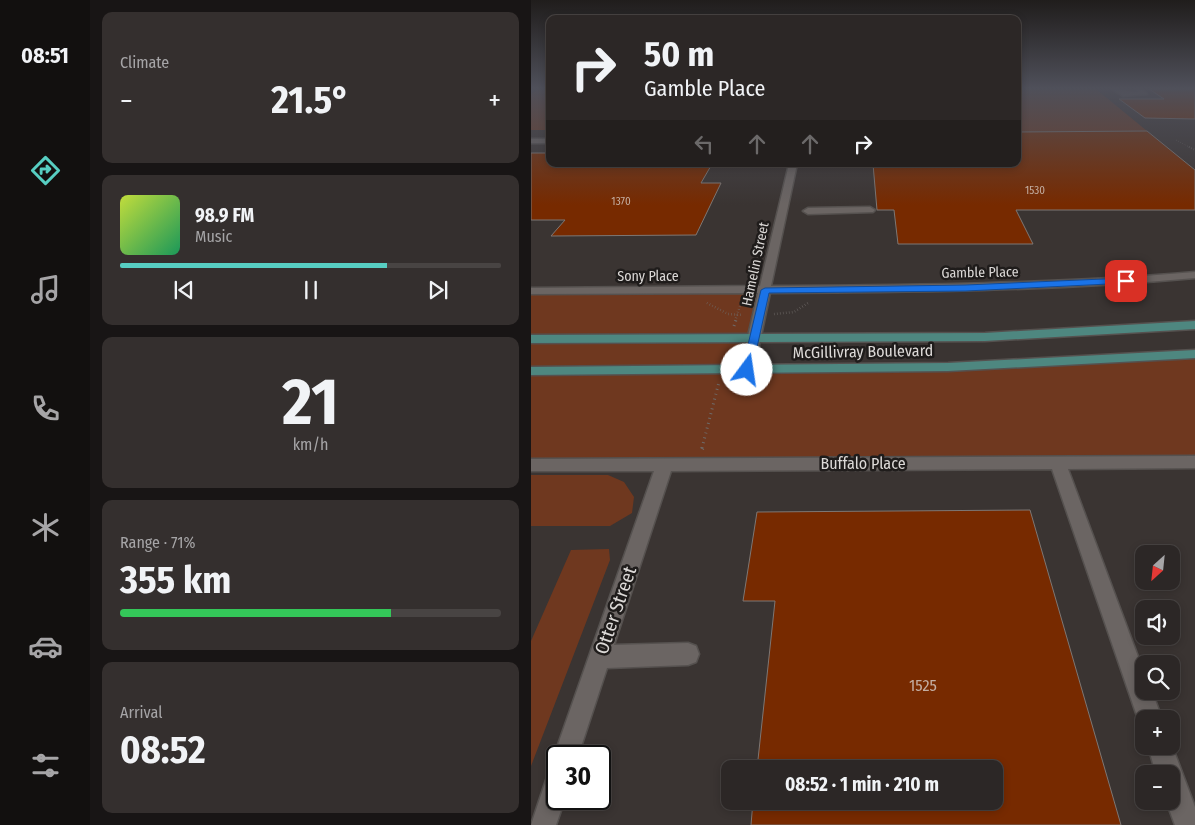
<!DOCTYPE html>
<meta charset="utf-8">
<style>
:root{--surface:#2c2726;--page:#342f2e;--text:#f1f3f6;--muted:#a6a5a7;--line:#484443;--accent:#57cec2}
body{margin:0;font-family:"Fira Sans Condensed",sans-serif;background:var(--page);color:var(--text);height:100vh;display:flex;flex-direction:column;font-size:19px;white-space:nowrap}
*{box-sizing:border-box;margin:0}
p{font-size:16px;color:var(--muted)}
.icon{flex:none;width:28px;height:28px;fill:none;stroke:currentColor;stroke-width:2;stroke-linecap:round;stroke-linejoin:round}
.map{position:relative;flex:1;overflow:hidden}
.drawer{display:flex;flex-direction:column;gap:12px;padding:12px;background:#181515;width:441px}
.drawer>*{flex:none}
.top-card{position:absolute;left:15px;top:15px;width:475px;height:152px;border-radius:10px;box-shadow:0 2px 8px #0003,0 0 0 1px var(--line);background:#2c2726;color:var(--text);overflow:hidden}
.needle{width:32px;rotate:207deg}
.tools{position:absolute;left:604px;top:545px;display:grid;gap:10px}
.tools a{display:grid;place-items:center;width:45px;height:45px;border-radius:10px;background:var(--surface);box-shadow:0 2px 8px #0003,0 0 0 1px var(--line);font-size:25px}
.speed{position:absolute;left:15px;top:745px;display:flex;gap:10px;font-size:25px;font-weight:700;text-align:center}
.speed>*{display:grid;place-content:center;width:65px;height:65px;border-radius:50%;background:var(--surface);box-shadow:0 2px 8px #0003,0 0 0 1px var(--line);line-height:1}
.speed .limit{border:2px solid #111;border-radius:8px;background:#fff;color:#111}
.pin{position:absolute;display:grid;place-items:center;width:42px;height:42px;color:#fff;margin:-21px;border-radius:10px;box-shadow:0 2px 8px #0006}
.me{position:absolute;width:55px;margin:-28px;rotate:14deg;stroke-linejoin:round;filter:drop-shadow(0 0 4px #0008)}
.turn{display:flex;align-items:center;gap:18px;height:105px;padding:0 15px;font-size:22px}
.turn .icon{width:65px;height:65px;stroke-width:2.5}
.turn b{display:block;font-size:35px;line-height:42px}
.lanes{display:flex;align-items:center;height:48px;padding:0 15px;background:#0003;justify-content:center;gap:25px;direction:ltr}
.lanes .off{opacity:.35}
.big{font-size:38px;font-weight:700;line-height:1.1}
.drawer .tile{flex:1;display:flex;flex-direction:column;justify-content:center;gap:8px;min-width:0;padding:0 18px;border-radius:10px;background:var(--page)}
.drawer .dial{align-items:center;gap:0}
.dial b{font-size:65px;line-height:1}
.song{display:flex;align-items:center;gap:15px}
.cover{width:60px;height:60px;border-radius:8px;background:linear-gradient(135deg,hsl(70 70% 55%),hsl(150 70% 35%))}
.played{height:5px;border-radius:2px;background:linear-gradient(90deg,var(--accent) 70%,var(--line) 70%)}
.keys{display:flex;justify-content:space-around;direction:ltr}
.heat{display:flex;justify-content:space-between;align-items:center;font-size:28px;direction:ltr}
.charge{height:8px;border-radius:4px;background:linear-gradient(90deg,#34c759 71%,var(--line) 0)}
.trip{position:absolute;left:190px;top:760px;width:282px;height:50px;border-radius:10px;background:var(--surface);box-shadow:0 2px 8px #0003,0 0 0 1px var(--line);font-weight:700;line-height:50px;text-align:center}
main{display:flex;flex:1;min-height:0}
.menu{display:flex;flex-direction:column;width:90px;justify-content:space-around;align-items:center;background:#12100f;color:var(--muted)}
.menu .icon{width:35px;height:35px}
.menu .selected{color:var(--accent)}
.menu b{font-size:22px;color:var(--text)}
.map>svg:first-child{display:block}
</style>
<main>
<nav class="menu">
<b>08:51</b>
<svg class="icon selected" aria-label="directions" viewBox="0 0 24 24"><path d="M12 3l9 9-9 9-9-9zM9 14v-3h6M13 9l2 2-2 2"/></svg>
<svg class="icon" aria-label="music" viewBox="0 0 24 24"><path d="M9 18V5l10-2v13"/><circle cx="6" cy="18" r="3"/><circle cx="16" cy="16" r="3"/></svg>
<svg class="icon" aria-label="phone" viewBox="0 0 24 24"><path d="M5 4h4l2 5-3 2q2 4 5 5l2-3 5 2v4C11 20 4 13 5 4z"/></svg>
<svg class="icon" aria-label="climate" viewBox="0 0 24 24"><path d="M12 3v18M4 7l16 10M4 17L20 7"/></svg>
<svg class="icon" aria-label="car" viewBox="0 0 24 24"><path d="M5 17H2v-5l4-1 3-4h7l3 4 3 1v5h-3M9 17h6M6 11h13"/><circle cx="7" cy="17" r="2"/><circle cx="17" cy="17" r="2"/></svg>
<svg class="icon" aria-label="filters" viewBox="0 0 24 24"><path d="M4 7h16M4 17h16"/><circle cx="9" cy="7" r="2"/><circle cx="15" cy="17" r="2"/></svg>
</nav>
<section class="drawer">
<div class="tile"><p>Climate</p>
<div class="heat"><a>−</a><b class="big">21.5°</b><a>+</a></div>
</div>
<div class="tile">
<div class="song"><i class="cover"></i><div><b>98.9 FM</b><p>Music</p></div></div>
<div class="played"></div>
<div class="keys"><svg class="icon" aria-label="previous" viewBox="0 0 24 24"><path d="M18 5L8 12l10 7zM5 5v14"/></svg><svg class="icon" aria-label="pause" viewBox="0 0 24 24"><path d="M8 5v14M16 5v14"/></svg><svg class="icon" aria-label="next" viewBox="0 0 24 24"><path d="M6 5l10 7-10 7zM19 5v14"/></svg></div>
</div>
<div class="tile dial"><b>21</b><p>km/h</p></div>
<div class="tile"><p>Range · 71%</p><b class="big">355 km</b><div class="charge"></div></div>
<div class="tile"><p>Arrival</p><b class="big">08:52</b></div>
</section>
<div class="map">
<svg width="664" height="825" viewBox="0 0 664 825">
<rect width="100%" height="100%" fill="#3a3432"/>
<!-- green -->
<path fill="#6f381f" d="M8 89H19V130H0V94Z
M486 89H565L616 131 486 132Z
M234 290 216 369 417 367 664 354V462L0 465V291Z
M0 475H77L93 482 103 497 101 513 79 526H0Z
M78 549 79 560 0 766V641L40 550Z"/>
<!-- building -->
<path fill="#772a00" stroke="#7d7774" d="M618 89H664V119L614 118 588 99H633Z
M616 131 664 170V210H485L502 244H367L363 210H346L342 164H486V132Z
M0 153H19V164H181L170 183H190L165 235 20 236 34 220H0Z
M499 510 590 825H220L222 801H464V769H226L244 601H212L226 512Z"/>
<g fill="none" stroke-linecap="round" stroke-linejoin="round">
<!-- minor casing -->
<g stroke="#55514f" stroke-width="3">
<path id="minor" d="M581 89C590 89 598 92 607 92L604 89H611L616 94 592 96Z
M0 139H19V143H0Z
M258 164H266L240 286C382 285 523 284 664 272V278C522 291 381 292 239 293L223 370 216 374 209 370 227 293 0 294V288L229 286Z
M339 207 344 210 342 212 277 214 272 211 277 208Z
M664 456V468L537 469 612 670V691H621L631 719H612V728L607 719 521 469 140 471 83 645 157 643 165 646 168 654 165 662 157 665 76 668 47 756H26V765L23 756 123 471H0V459Z
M640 743 664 807V825H644L635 801H640V774H625L617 746H640Z
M26 770V799H34L25 825H0L17 774Z"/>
</g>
<!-- major casing -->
<g stroke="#55514f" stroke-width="3">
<path id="major" d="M664 321V329L454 341 0 343V335L454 333Z
M664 350V358L417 371 0 375V367L417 363Z"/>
</g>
<!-- path-far4 -->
<path stroke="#6f6a68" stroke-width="1" stroke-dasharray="0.5 2" stroke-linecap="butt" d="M645 140 660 148"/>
<!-- path-far3 -->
<path stroke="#6f6a68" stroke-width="2" stroke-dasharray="0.5 2" stroke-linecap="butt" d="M658 147 664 150"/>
<!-- path-far2 -->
<path stroke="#6f6a68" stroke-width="2.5" stroke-dasharray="0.5 2.5" stroke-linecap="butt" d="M176 303 197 314 212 315
M243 314 263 312 277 303
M204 321 210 303"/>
<!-- path-far1 -->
<path stroke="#6f6a68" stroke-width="3" stroke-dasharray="1 4" stroke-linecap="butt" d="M203 326 205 320
M171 448 188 382"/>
<!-- path -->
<path stroke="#6f6a68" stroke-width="4" stroke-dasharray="1 4.5" stroke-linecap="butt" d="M171 449 172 447"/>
<!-- minor -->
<use href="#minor" fill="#6b6563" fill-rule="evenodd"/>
<!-- major -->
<use href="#major" fill="#4e8780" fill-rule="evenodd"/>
</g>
<!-- sky -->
<linearGradient id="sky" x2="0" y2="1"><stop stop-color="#201d1c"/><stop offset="0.43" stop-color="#4f505a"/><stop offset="1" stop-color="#4f505a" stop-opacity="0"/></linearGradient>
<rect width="664" height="205" fill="url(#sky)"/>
<!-- route -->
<path fill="#1a73e8" stroke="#114b97" d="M595 278 600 281 598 283 435 291 238 293 221 370 216 373 211 370 230 290 234 288 435 285Z"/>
<g text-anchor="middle" stroke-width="5" stroke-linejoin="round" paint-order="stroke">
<!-- far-number labels -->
<g font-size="11" fill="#c3ada1">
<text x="504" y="194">1530</text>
<text x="90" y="205">1370</text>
</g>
<!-- far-street labels -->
<g font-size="14" fill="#dcd9d7" stroke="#1f1c1b">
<text transform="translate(224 264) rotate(-78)" y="5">Hamelin Street</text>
<text transform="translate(449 272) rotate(-1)" y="5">Gamble Place</text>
<text x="117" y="281">Sony Place</text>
</g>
<!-- street labels -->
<g font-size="16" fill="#dcd9d7" stroke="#1f1c1b">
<text transform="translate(332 351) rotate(-1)" y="6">McGillivray Boulevard</text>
<text x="332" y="469">Buffalo Place</text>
</g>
<!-- near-number labels -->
<g font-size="16" fill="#c3ada1">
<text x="392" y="691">1525</text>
</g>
<!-- near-street labels -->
<g font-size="19" fill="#dcd9d7" stroke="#1f1c1b">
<text transform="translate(84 610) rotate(-71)" y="7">Otter Street</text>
</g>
</g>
</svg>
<div class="tools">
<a><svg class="needle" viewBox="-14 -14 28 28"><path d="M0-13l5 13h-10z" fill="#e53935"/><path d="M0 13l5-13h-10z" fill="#a6a5a7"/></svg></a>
<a><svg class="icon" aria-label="sound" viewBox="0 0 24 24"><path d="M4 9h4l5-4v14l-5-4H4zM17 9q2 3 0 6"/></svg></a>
<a><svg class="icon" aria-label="search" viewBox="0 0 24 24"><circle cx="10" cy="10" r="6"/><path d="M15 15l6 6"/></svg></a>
<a>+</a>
<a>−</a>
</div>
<div class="speed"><div class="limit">30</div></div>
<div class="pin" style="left:595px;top:281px;background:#d93025"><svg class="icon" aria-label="arrive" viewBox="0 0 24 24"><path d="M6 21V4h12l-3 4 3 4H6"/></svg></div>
<svg class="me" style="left:216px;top:370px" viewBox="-20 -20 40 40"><circle r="19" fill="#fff"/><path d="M0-13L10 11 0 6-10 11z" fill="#1a73e8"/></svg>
<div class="trip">08:52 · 1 min · 210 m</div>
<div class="top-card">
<div class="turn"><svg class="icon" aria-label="right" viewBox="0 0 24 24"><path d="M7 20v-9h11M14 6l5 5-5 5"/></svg><div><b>50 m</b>Gamble Place</div></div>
<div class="lanes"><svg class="icon off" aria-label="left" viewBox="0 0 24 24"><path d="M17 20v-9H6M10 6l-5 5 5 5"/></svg><svg class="icon off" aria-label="ahead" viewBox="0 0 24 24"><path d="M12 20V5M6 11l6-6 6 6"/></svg><svg class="icon off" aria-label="ahead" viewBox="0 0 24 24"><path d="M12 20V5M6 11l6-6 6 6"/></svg><svg class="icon" aria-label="right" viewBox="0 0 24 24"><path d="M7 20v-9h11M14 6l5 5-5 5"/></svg></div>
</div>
</div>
</main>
